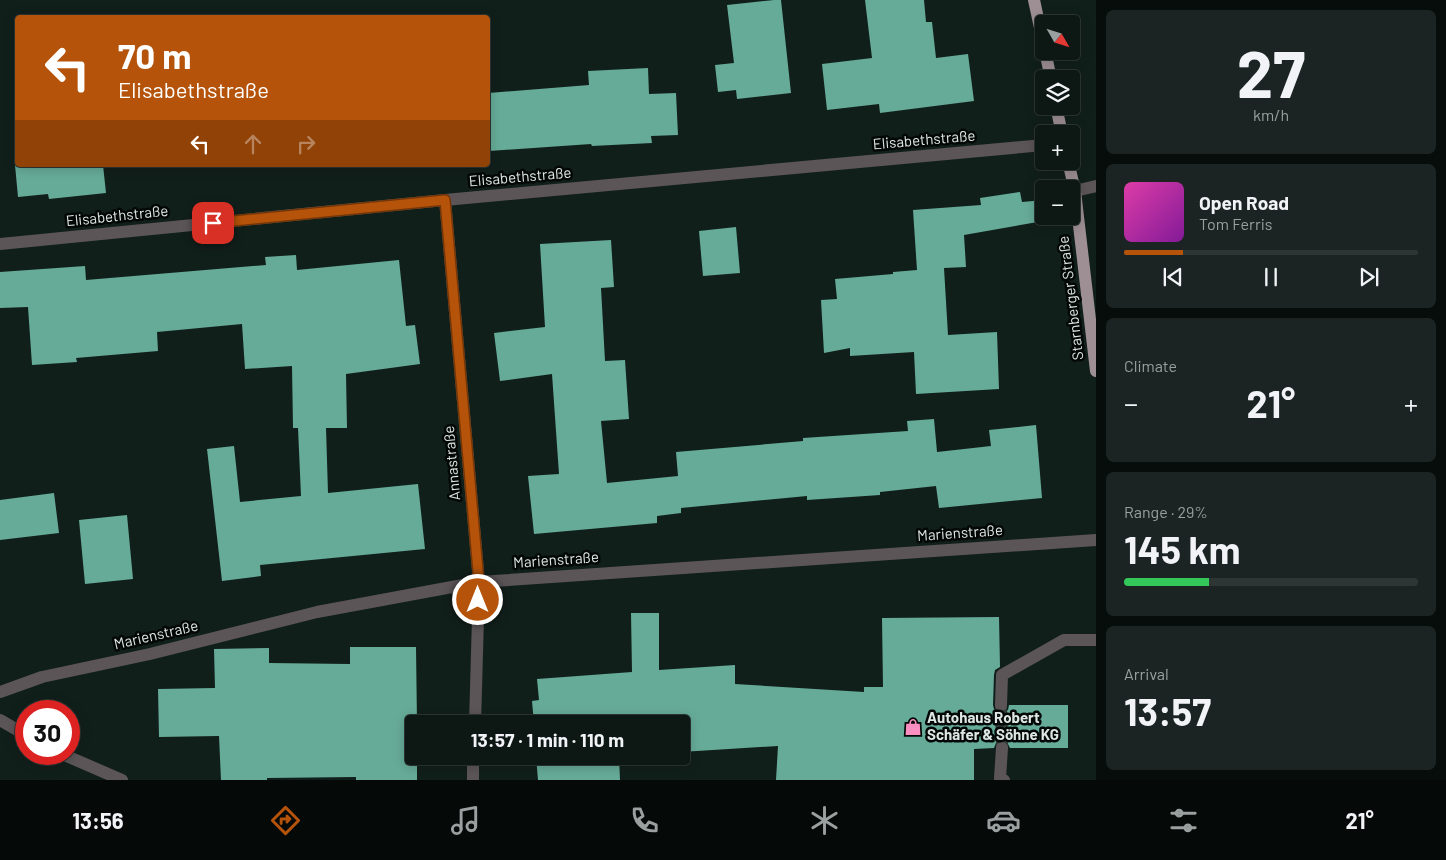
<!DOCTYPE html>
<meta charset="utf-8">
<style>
:root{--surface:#0d1714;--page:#1b2422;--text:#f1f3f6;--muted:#9a9fa0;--line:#2d3634;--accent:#b45309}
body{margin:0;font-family:Barlow,sans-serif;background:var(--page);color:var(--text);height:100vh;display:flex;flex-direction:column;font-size:19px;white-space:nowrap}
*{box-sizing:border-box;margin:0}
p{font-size:16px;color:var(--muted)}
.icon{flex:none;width:28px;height:28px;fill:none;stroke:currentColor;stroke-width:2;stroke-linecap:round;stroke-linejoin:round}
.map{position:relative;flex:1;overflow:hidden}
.drawer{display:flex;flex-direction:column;gap:10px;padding:10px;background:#070d0b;width:350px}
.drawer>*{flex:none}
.hud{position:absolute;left:15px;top:15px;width:475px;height:152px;border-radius:5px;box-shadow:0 2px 12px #0003,0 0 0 1px var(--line);background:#b45309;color:#fff;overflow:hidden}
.needle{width:32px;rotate:129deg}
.buttons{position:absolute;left:1035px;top:15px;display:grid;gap:10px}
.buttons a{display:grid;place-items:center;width:45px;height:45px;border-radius:5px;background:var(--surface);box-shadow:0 2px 12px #0003,0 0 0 1px var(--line);font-size:25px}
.speed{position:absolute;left:15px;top:700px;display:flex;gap:10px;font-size:25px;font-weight:700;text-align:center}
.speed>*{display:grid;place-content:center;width:65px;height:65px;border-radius:50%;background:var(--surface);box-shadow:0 2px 12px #0003,0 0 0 1px var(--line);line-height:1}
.speed .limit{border:8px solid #d22;background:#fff;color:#111}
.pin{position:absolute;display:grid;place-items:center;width:42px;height:42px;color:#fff;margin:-21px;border-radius:10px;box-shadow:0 2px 8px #0006}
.me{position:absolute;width:55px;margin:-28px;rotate:0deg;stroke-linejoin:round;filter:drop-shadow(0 0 4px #0008)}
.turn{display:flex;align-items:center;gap:18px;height:105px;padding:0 20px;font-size:22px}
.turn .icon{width:65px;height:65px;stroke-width:2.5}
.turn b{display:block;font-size:35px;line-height:42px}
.lanes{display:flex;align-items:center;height:48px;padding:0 20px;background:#0003;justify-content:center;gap:25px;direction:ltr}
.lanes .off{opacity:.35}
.big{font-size:38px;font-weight:700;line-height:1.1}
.drawer .widget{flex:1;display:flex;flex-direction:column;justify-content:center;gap:8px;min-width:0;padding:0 18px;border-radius:8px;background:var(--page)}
.drawer .dial{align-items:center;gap:0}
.dial b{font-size:65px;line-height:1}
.song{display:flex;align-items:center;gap:15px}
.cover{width:60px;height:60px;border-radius:8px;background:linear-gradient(135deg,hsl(320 70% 55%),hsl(290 70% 35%))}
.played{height:5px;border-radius:2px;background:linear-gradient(90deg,var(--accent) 20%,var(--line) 20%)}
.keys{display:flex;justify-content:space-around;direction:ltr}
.heat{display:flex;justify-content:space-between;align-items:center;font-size:28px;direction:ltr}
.charge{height:8px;border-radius:4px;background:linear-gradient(90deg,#34c759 29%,var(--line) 0)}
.trip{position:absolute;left:405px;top:715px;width:285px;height:50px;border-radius:5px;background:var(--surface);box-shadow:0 2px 12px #0003,0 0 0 1px var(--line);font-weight:700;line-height:50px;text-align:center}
.tabs{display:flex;height:80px;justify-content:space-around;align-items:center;background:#050908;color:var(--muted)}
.tabs .icon{width:35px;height:35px}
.tabs .on{color:var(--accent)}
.tabs b{font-size:22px;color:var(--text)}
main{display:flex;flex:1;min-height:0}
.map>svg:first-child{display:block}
</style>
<main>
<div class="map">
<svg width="1096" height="780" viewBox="0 0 1096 780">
<rect width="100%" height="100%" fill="#111f1b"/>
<!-- building -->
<path fill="#66ab98" d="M774 0H781L791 93 737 99 736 90 718 92 715 65 734 63 727 5Z
M865 0H924L926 22H932L936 58 968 54 974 101 880 113 879 104 827 110 822 64 872 58Z
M648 68 649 94 676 93 678 135 651 136 652 143 592 146 591 144 489 151 488 127V93L589 85 588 71Z
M15 165H103L106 193 49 199 48 194 18 197Z
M1020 192 1022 202 1044 200V216H1055V219L964 235 966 267 944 268 948 335 997 332 999 389 916 394 914 352 850 356V348L824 353 821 300 837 299 835 279 893 274V272L917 270 913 210 981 205 980 198Z
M736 227 740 273 703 276 699 231Z
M611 240 614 287 601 288 605 361 625 360 629 419 601 421 607 483 678 476 676 452 803 441V438L908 431 907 421 934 419 937 452 991 446 989 430 1036 425 1042 498 939 508 936 486 880 492V495L807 500V496L681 508V513L657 516V523L534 534 528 476 559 474 552 374 500 381 494 333 545 327 540 244Z
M296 255 297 270 399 260 406 326 415 325 420 364 346 374 347 428H326L328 493 418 484 425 549 260 565 261 576 222 581 207 449 234 446 240 502 301 496 298 428H293L292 366 245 369 242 324 157 332 158 351 76 358 77 362 32 365 28 307 0 308V272L85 266 86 280 266 265 265 257Z
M54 493 59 533 0 540V500Z
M127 515 133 579 85 584 79 520Z
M631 613H659V670L735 665V684L864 692V687H883L882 618 999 617 1000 667 995 670 994 675 993 705 994 709 997 712 1001 713 1008 710 1009 705H1068V748H1010L1007 742 1002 740 996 743 994 748 974 749V780H776L778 746 681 752V724H534L532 701 539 700 537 679 632 672Z
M350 647H416L417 724H414V756H417V780H356V777L267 778V780H221L219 736 159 737 158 689 215 688 214 649 269 648V663L350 664Z
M536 756H619L620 780H538Z"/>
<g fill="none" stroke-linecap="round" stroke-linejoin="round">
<!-- minor-tunnel -->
<path stroke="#303d39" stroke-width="12" stroke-dasharray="12 6" stroke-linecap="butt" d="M1001 705 1002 748"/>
<!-- minor -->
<path stroke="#5c5558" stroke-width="12" d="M1075 191 1096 186
M445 200 479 582 475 724
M0 244 445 200 1044 145
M0 692 42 677 150 654 317 612 479 582 1096 540
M1001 705 1002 675 1064 640H1096
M0 720 26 735
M1002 748 1000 778 1004 780
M62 754 122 780
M473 780V756"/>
<!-- major -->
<path stroke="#9d8f94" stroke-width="12" d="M1034 0 1044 46
M1045 51 1051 79
M1056 106 1062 134
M1068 161 1075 191 1096 371"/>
</g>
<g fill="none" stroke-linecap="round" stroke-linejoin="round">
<!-- route casing -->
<g stroke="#753606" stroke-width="12">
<path id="route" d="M213 223 445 200 479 582 478 600"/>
</g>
<!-- route -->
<use href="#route" stroke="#b45309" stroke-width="9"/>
</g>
<!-- icons -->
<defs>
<g id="shop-bare" transform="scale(1.35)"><path d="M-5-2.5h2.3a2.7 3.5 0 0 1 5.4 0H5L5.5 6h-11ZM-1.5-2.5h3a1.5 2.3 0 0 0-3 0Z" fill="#fc8fc2" stroke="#030806" stroke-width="2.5" paint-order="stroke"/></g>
</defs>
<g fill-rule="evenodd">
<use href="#shop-bare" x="913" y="727"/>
</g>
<g text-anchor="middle" stroke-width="5" stroke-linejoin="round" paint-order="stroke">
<!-- street labels -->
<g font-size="15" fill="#dee7e4" stroke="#030806">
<text transform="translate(924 140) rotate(-5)" y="5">Elisabethstraße</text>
<text transform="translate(520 177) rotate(-5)" y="5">Elisabethstraße</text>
<text transform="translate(117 216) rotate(-6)" y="5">Elisabethstraße</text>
<text transform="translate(1071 298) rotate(-97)" y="5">Starnberger Straße</text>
<text transform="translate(452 463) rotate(-95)" y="5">Annastraße</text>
<text transform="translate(960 533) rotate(-4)" y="5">Marienstraße</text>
<text transform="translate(556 560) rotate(-4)" y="5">Marienstraße</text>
<text transform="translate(156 635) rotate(-13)" y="5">Marienstraße</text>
</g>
<!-- poi labels -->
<g font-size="15" font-weight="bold" fill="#dee7e4" stroke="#030806" text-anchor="start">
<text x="927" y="723">Autohaus Robert<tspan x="927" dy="17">Schäfer &amp; Söhne KG</tspan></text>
</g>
</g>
</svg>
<div class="buttons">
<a><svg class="needle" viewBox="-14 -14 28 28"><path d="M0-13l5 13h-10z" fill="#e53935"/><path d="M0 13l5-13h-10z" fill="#9a9fa0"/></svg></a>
<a><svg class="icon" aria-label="layers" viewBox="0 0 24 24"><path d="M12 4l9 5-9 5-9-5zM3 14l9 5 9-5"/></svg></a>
<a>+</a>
<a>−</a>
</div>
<div class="speed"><div class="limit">30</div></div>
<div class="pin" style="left:213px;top:223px;background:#d93025"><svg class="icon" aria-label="arrive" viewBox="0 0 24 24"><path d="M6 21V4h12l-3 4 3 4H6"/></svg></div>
<svg class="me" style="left:478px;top:600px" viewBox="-20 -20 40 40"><circle r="17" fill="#b45309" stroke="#fff" stroke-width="3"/><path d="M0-11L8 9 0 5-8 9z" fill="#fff"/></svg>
<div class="trip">13:57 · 1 min · 110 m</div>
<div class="hud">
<div class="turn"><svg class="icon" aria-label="left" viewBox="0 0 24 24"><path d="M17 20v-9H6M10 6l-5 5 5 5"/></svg><div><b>70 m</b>Elisabethstraße</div></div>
<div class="lanes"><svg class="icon" aria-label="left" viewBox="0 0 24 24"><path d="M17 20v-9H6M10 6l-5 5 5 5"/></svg><svg class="icon off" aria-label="ahead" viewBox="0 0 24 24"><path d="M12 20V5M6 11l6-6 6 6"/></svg><svg class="icon off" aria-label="right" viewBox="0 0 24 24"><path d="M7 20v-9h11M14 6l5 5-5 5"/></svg></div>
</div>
</div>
<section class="drawer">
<div class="widget dial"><b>27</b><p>km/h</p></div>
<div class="widget">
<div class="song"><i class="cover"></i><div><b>Open Road</b><p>Tom Ferris</p></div></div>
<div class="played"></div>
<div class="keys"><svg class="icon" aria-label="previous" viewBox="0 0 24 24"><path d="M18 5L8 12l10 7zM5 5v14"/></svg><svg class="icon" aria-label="pause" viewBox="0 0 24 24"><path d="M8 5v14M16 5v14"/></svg><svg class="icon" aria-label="next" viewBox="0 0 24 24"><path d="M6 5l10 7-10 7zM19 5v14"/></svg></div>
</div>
<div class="widget"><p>Climate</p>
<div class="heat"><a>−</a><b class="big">21°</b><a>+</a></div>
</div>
<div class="widget"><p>Range · 29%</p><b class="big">145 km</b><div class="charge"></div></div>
<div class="widget"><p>Arrival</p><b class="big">13:57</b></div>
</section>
</main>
<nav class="tabs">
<b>13:56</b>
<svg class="icon on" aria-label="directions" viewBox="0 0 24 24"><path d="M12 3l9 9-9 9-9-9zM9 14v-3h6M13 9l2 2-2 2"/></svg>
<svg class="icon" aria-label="music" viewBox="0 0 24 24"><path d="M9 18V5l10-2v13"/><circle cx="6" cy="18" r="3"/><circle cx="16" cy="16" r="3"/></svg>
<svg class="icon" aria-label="phone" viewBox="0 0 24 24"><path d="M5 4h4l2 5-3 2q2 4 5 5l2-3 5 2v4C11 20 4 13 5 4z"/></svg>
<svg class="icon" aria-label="climate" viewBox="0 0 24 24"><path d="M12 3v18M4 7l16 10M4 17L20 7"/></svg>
<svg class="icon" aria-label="car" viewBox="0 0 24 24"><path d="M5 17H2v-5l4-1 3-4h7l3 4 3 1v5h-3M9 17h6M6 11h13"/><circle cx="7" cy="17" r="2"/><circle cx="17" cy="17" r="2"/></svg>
<svg class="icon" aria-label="filters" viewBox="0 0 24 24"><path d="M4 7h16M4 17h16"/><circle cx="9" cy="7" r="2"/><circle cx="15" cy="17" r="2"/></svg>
<b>21°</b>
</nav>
